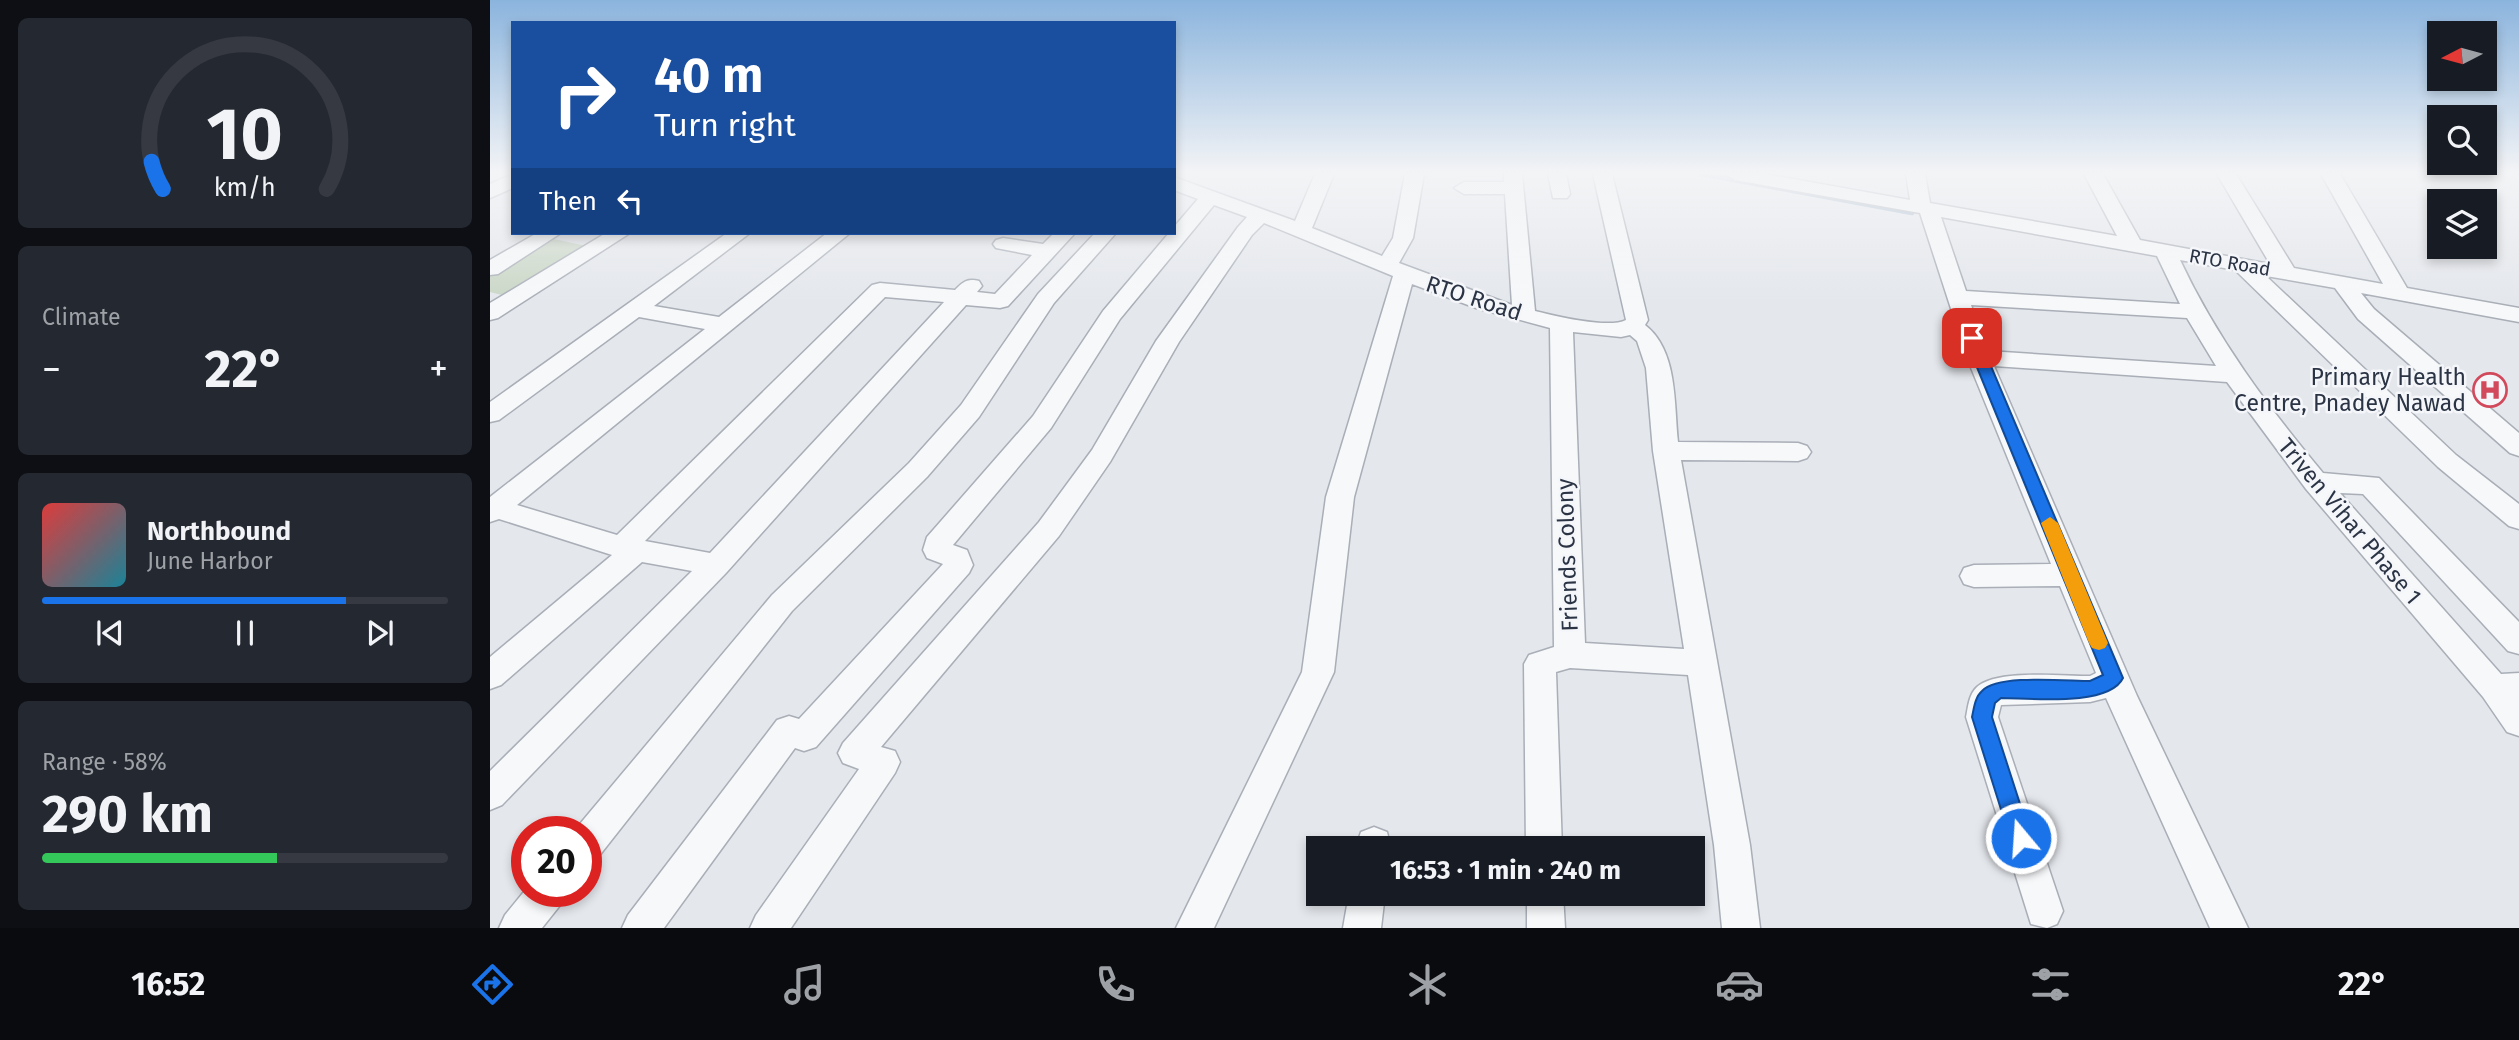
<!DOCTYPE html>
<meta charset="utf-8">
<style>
:root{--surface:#171b24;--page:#242831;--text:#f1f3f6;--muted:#9ea1a6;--line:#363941;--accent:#1a73e8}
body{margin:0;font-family:"Fira Sans",sans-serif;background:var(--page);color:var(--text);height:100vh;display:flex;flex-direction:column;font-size:26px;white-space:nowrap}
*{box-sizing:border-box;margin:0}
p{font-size:23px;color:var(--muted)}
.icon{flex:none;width:38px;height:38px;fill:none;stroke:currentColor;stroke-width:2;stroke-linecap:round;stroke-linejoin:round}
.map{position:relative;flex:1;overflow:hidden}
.panel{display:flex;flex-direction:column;gap:18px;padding:18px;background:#0d0f14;width:490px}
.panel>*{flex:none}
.top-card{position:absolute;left:21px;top:21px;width:665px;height:214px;border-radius:0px;box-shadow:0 4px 10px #0003;background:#1a4fa0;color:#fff;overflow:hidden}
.needle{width:46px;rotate:264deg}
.fabs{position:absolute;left:1937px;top:21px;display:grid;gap:14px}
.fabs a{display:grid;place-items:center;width:70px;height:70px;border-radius:0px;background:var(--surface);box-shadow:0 4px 10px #0003;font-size:35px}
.speed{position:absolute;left:21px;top:816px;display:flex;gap:14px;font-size:35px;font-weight:700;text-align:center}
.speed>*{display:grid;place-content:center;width:91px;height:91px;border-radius:50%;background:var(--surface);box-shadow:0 4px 10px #0003;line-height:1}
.speed .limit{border:10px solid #d22;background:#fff;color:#111}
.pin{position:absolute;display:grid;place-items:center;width:60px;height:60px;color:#fff;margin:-30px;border-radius:14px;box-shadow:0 4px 10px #0006}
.me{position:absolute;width:77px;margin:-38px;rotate:342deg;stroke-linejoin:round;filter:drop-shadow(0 0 5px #0008)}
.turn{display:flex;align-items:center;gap:24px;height:147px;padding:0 28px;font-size:32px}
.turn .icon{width:91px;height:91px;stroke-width:2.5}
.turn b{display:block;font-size:49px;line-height:60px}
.then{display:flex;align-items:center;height:66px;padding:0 28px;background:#0003;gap:14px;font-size:26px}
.big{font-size:52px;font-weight:700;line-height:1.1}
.panel .widget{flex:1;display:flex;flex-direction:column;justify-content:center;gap:10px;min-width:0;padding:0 24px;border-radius:10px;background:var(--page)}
.panel .dial{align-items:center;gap:0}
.dial svg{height:182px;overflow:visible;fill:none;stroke:var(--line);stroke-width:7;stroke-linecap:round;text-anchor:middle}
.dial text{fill:var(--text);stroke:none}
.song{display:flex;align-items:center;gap:21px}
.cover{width:84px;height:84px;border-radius:10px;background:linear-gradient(135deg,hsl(0 70% 55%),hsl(190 70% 35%))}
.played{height:7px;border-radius:4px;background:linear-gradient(90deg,var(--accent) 75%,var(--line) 75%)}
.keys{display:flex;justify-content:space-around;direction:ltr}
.heat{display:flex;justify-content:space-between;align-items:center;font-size:38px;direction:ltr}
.charge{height:10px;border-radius:5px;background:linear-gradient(90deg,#34c759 58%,var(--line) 0)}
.trip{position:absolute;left:816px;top:836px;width:399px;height:70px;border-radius:0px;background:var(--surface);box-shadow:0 4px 10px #0003;font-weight:700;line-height:70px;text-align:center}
.menu{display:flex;height:112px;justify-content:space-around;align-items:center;background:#090b0e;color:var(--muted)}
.menu .icon{width:49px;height:49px}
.menu .active{color:var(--accent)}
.menu b{font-size:32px;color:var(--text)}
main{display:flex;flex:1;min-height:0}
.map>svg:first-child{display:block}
</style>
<main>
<section class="panel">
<div class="widget dial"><svg viewBox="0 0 100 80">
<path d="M14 69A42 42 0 1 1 86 69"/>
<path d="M14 69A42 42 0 0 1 9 57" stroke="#1a73e8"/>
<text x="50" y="56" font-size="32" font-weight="700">10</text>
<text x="50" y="72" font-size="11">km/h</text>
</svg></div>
<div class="widget"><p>Climate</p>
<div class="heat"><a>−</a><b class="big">22°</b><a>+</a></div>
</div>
<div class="widget">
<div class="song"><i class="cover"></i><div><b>Northbound</b><p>June Harbor</p></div></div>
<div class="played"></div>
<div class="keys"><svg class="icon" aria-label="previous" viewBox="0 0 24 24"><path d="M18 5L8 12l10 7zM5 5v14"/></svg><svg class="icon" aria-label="pause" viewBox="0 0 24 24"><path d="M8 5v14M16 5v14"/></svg><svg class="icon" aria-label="next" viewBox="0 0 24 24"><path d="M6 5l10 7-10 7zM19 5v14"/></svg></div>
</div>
<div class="widget"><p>Range · 58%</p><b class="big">290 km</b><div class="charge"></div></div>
</section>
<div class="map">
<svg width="2029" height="928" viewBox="0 0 2029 928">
<rect width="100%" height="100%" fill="#e4e7ec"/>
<!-- green -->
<path fill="#c9d6c5" d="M59 238 101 247 20 297 0 292V273Z"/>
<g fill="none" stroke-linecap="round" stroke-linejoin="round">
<!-- stream -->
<path stroke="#9fb4cc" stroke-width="4.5" d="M1211 174 1422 213"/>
<!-- minor casing -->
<g stroke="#a9aeb7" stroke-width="3">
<path id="minor" d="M23 174V188L0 198V184Z
M825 174H844L822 228 892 256 903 238 915 174H934L923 238 909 263 1022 305 1015 194H974L964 188 974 182H1014V174H1032L1045 311C1065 316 1118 329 1136 320L1103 174H1122L1158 320 1155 325C1188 350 1184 405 1188 442L1308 443 1317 446 1321 452 1317 458 1308 461 1191 460 1260 845 1270 928H1232L1224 845 1198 675 1080 668 1066 672 1072 849H1036L1034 664 1039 655 1064 647 1060 328 986 308 922 284 864 497 844 672 724 928H686L812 672 836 497 903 276 774 223 762 235 689 342 620 462 569 536 391 747 405 751 410 762 405 773 301 928H260L266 915 369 769 353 763 348 753 353 743 549 522 602 450 666 341 748 227 757 217 724 205 630 319 561 428 463 545 477 550 483 565 479 573 326 747 314 751 305 748 174 928H132L138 915 287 720 299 716 309 719 453 564 437 558 433 550 437 537 543 416 613 311 679 233H684V227L708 199 684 190V177L805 221ZM1083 332 1131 337 1140 335 1147 341 1156 368 1163 451 1194 649 1095 643Z
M1058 174H1076L1080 194 1077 198H1063Z
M1235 174H1275L1420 200 1416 174H1435L1440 203 1627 236 1594 174H1613L1650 240 1780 264 1727 174H1746L1804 268 1893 284 1831 174H1850L1917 288 2029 308V322L1871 293 1884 309 2029 433V456L2020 453 1868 319 1845 288 1776 276 1966 455 2029 504V529L2019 526 1948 467 1745 270 1690 260C1727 339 1778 407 1833 473L1889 478 2029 622V654L2018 651 1873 494 1850 493 2011 674 2029 673V736L2017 732 1993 697 1816 489 1737 382 1504 366 1647 696 1758 928H1720L1616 698 1600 702 1511 705 1508 717 1573 911 1567 924 1557 928 1541 924 1476 717C1478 707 1479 694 1487 687 1507 669 1572 676 1600 676L1606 673 1570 586 1484 587 1474 584 1470 576 1474 568 1484 565 1561 564 1477 358 1430 213 1245 180ZM1451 217 1667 256 1690 304 1476 291ZM1481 305 1697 318 1726 366 1498 351Z
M47 233H71L8 274 0 275V260Z
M116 233H140L8 318 0 320V303Z
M237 233H260L164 306 229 317 337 233H360L27 505 127 535 382 285 390 283 465 290C473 282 477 278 489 281L492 286 487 292 505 294 542 255 506 248 503 244 506 240 513 238 553 244 564 233H585L518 306 510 308 476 305 236 573 12 805 0 810V771L202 571 152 562 11 685 0 689V657L122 555 9 519 0 522V497L215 329 149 317 9 420 0 422V402ZM395 297 454 302 220 553 155 541Z
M605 233H626L564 303 489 417 437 477 302 611 109 856 96 861V831H84L282 595 419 463 471 405 548 294Z
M884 827 897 832 901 849H865L871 832Z
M37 888V891H76L71 904 52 928H9L15 915Z
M859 894H895L891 928H853Z
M1037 894H1073L1075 928H1037Z"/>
</g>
<!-- minor -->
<use href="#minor" fill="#f7f8fa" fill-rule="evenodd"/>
</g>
<!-- sky -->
<linearGradient id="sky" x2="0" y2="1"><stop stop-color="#8bb4dd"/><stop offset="0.57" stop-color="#f3f4f6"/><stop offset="1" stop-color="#f3f4f6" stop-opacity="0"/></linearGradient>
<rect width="2029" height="303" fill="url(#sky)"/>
<!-- route -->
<path fill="#1a73e8" stroke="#114b97" stroke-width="2" d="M1482 333 1489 338 1633 678C1619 707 1539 698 1511 698L1505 703 1502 717 1541 838 1538 846 1531 848 1523 846 1520 838 1482 717C1484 708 1485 697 1492 691 1508 674 1576 681 1600 681L1613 675 1475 338Z"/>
<!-- slow -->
<path fill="#f59e0b" d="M1560 517 1568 523 1618 643 1615 648 1609 650 1602 648 1599 643 1551 523Z"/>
<!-- icons -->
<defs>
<g id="hospital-ring" transform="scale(1.75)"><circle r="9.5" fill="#f4f6f9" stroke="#d1495b" stroke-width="1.5"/><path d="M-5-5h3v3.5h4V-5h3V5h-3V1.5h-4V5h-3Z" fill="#d1495b"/></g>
</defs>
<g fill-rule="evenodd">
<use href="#hospital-ring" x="2000" y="390"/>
</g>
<g text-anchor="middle" stroke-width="5" stroke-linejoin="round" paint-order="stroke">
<!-- far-street labels -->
<g font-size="19" fill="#2b3445" stroke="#f4f6f9">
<text transform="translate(1740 262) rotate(10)" y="7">RTO Road</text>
</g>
<!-- street labels -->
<g font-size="23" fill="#2b3445" stroke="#f4f6f9">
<text transform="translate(984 298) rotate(18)" y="8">RTO Road</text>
<text transform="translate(1860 521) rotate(50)" y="8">Triven Vihar Phase 1</text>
<text transform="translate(1077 555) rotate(-92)" y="8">Friends Colony</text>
</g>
<!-- poi labels -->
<g font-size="23" fill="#2b3445" stroke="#f4f6f9" text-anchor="end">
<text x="1976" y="385">Primary Health<tspan x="1976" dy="26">Centre, Pnadey Nawad</tspan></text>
</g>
</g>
</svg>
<div class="fabs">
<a><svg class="needle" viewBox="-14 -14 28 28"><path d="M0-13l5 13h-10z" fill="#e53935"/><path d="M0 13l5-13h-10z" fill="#9ea1a6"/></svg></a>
<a><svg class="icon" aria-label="search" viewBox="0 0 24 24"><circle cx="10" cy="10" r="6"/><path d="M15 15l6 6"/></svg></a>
<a><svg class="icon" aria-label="layers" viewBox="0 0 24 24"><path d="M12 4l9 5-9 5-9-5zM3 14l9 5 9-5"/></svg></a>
</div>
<div class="speed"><div class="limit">20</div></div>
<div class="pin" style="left:1482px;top:338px;background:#d93025"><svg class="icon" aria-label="arrive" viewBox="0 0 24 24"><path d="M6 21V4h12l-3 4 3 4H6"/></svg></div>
<svg class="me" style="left:1531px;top:838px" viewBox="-20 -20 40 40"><circle r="17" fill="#1a73e8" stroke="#fff" stroke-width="3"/><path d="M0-11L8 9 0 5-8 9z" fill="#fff"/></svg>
<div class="trip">16:53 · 1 min · 240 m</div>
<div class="top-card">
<div class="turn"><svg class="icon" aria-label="right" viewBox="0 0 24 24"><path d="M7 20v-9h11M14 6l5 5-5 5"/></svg><div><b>40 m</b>Turn right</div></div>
<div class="then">Then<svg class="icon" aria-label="left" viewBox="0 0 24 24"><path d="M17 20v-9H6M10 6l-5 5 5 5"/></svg></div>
</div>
</div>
</main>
<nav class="menu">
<b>16:52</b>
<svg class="icon active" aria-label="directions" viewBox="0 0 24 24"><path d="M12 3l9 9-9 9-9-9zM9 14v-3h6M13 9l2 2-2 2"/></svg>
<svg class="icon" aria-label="music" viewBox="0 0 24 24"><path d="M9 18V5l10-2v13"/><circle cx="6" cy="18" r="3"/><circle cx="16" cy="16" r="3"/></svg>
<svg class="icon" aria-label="phone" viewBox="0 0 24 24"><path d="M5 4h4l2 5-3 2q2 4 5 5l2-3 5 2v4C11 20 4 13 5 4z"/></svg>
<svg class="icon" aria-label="climate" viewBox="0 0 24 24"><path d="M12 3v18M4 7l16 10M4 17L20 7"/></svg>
<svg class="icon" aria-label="car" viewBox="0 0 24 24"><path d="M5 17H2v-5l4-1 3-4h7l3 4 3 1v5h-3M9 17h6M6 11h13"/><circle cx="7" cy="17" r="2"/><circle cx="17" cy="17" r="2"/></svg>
<svg class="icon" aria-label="filters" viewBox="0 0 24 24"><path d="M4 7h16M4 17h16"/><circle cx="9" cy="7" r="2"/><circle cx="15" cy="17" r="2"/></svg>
<b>22°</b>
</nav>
